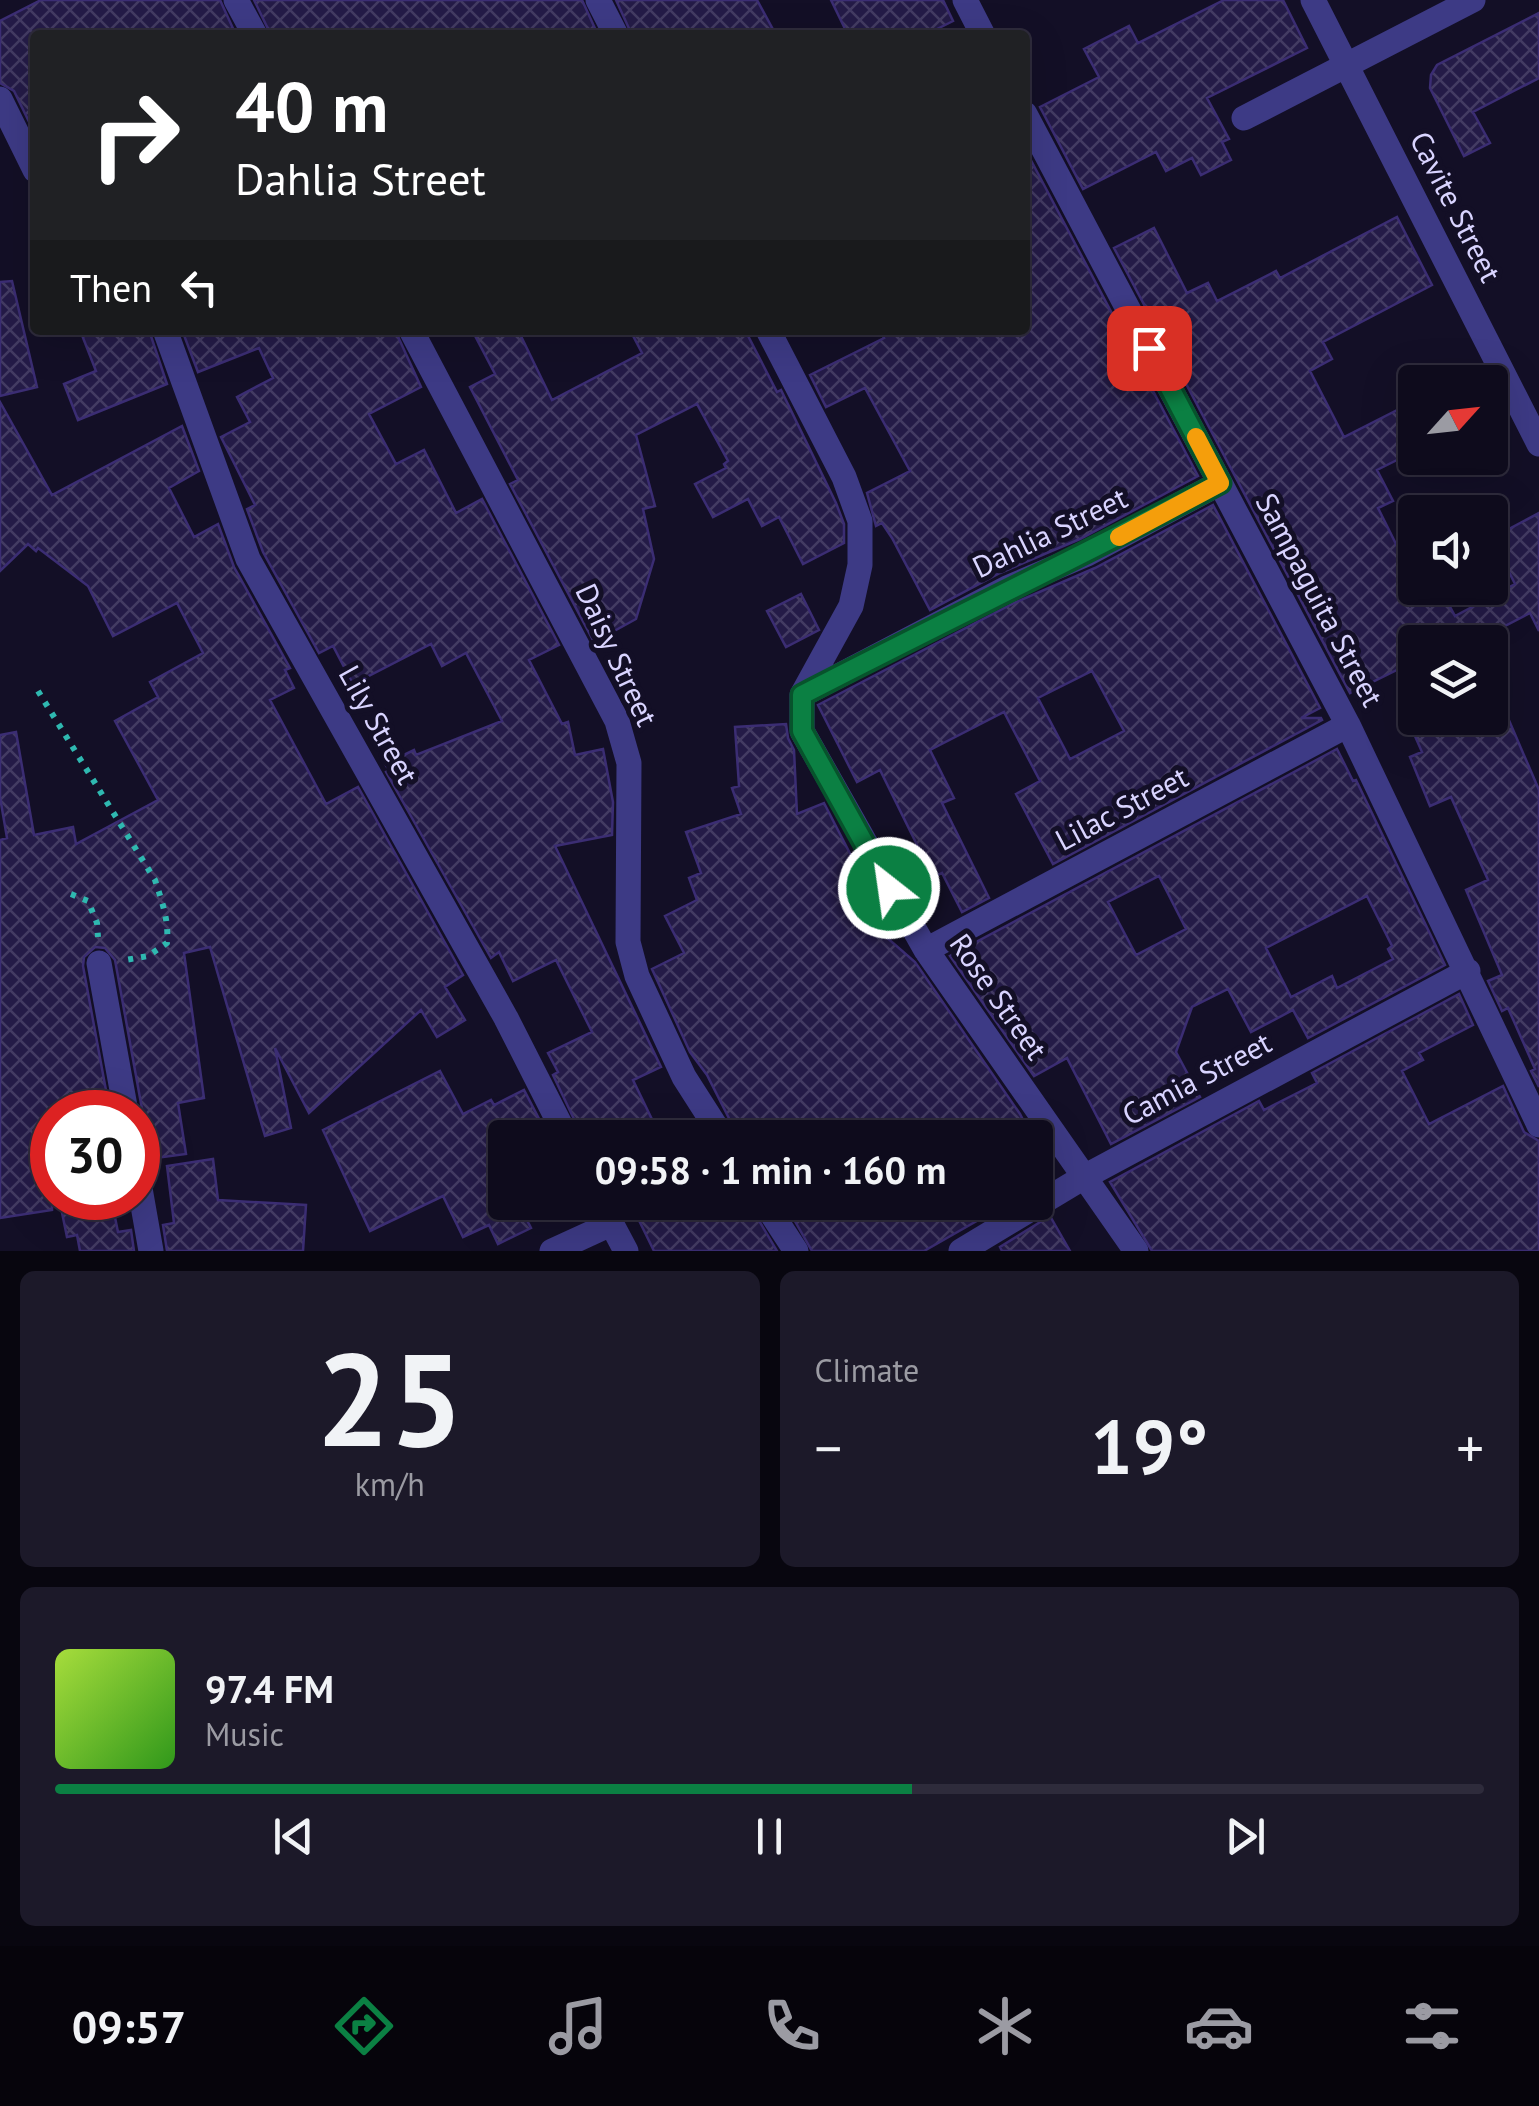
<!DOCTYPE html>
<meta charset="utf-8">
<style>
:root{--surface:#0e0b1c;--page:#1c1929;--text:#f1f3f6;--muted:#9b9ba3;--line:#2e2b3b;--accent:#0b8043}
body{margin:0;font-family:"PT Sans",sans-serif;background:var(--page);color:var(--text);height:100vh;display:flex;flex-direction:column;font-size:38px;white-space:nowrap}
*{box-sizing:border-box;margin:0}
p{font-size:32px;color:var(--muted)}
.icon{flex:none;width:55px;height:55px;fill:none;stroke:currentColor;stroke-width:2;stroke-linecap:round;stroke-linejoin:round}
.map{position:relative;height:1251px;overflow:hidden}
.details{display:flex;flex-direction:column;gap:20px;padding:20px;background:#08060f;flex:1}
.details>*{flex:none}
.guide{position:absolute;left:30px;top:30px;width:1000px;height:305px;border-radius:10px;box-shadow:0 10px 40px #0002,0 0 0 2px var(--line);background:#202124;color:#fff;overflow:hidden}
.needle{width:65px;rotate:63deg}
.buttons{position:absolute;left:1398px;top:365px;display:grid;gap:20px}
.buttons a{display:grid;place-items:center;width:110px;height:110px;border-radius:10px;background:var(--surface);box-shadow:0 10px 40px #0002,0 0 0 2px var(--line);font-size:50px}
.speed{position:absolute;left:30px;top:1090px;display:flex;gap:20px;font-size:50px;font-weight:700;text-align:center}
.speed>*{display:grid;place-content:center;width:130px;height:130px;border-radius:50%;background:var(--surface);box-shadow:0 10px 40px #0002,0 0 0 2px var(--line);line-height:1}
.speed .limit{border:15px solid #d22;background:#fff;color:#111}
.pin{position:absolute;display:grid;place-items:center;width:85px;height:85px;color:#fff;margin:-42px;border-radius:20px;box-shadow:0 5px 15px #0006}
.me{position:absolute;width:110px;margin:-55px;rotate:330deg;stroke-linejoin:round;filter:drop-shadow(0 0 8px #0008)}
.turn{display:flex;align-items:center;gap:35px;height:210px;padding:0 40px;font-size:45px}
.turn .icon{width:130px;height:130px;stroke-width:2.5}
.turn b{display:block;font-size:70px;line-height:85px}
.then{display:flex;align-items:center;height:95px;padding:0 40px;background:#0003;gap:20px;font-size:38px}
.big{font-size:75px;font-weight:700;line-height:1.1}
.details .card{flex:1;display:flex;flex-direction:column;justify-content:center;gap:15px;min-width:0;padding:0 35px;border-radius:15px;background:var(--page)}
.details .dial{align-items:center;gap:0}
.dial b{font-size:130px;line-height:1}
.song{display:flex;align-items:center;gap:30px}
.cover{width:120px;height:120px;border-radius:15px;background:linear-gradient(135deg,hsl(80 70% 55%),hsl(110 70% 35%))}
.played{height:10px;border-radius:5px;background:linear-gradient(90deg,var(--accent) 60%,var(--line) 60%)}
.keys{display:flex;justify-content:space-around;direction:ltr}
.heat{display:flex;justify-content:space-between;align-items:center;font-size:55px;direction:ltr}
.details .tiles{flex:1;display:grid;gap:20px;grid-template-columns:1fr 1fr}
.card:last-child{grid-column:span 2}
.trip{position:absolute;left:488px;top:1120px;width:565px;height:100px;border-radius:10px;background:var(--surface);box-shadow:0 10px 40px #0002,0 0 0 2px var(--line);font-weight:700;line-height:100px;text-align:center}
.dock{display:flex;height:160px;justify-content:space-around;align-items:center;background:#06040b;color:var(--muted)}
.dock .icon{width:70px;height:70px}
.dock .current{color:var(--accent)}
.dock b{font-size:45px;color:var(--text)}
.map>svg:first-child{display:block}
</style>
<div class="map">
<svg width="1539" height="1251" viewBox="0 0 1539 1251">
<defs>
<pattern id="building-cross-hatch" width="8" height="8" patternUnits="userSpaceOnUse" patternTransform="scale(2.5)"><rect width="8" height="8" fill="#241b47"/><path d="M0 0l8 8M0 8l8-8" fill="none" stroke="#433b63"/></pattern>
</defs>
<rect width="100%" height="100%" fill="#130f26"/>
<!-- building -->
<path fill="url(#building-cross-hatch)" stroke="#3b2d73" stroke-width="2.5" fill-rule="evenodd" d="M41 0H220L236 35H35L34 132 14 91 0 83V21Z
M254 0H582L598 35H271Z
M616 0H757L776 35H632Z
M831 0H943L953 21 925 35H848Z
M1224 0H1283L1307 48 1207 98 1229 139 1222 142 1231 160 1201 175 1192 158 1166 171 1156 152 1083 189 1040 107 1099 77 1084 49 1129 26 1138 43Z
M1539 13V78L1473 112 1490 143 1464 156 1430 88 1431 75 1437 65Z
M1025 149 1198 476 1080 539 1000 573 930 610 892 538 882 523 876 526 867 493 910 471 865 388 826 407 810 375 884 338 879 330H1025Z
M1397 217 1432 285 1323 342 1332 359 1310 371 1344 437 1415 401V451L1377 470 1393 501 1378 508 1406 564 1415 560V588H1440L1455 616 1515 584 1492 538 1539 513V631L1530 613 1474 642H1415V661L1350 693 1114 248 1154 228 1187 293 1208 283 1217 301 1276 271 1280 278Z
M12 281 37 387 0 396V282Z
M80 330H149L167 384 78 420 64 384 96 371Z
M182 330H395L421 387 369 414 396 464 424 450 456 513 482 499 559 645 529 660 562 724 568 722 575 755 603 749 613 802 612 835 555 846 661 1067 633 1080 661 1138H583L553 1075 558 1072 548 1053 592 1032 556 960 513 981 499 952 491 958 386 772 389 770 385 764 414 750 416 755 502 721 466 653 442 666 431 644 353 684 333 646 319 653 263 552 247 509 255 505 221 437 250 422 237 397 273 378 259 348 198 372Z
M472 330H518L552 400 642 353 630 330H745L777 392 781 390 836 503 844 524V543L803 564 779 517 762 526 748 499 713 517 695 484 726 468 724 464 728 461 697 404 636 435 655 506 643 509 654 559 636 619 594 642 510 484 518 480 470 387 495 374Z
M0 402 52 495 182 426 199 471 169 488 194 537 218 524 234 567 290 668 285 670 294 688 270 700 326 804 358 787 463 975 445 987 465 1020 437 1037 421 1010 309 1113 275 1048 291 1128 265 1136 210 947 184 953 204 1098 178 1103 186 1154 140 1160 138 1123 142 1109 115 960 105 948 95 947 84 957 83 966 110 1112H52V1210L0 1218V840L7 838 0 797V735L16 732 34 835 73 827 76 844 158 800 115 721 158 697 150 682 203 653 177 603 113 636 88 586 38 548 36 551 28 544 0 571Z
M1213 505 1320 708 1301 718H1321L1322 720 1053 864 1016 794 1040 781 1004 712 930 750 954 798 942 803 989 898 962 912 942 873 910 889 895 861 919 849 880 770 857 782 818 705 1014 603 1095 568ZM1092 671 1124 731 1070 759 1038 698Z
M801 594 819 630 786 647 767 611Z
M1407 718H1508L1539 790V1087L1531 1071 1535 1069 1508 1008 1502 1011 1488 981 1502 975 1466 890 1488 880 1451 797 1430 806 1410 757 1422 752Z
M786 724 788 738 794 750 797 814 824 803 857 867 860 866 881 904 884 915 869 922 915 962 1020 1114 1032 1138H739L707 1075 690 1052 652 969 684 953 665 916 697 900 689 878 701 873 686 832 741 814 732 788 739 786 735 727Z
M1337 749 1353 781 1356 780 1445 965 1308 1038 1293 1010 1251 1032 1228 989 1192 1007 1176 1052 1200 1097 1111 1144 1067 1058 1034 1076 950 956ZM1159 876 1186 929 1136 955 1108 902ZM1367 896 1392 946 1388 949 1393 959 1337 988 1332 976 1291 997 1266 948Z
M1459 994 1473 1025 1419 1053 1423 1060 1402 1071 1429 1124 1503 1086 1524 1132 1539 1141V1251H1152L1110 1182 1259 1101 1264 1110 1317 1083 1312 1073Z
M440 1071 463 1114 491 1100 494 1105 524 1090 549 1138H505V1202H566L528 1222 531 1228 498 1244 489 1225 463 1237 443 1196 370 1231 323 1130Z
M213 1159 218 1200 306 1205 303 1251H167L163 1225 174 1223 167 1166Z
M59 1198H111L118 1232 131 1230 134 1251H80L77 1235 67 1237Z
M630 1202H748L777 1251H654Z
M784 1202H1010L924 1251H812Z
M1050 1216 1070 1251H1002L1000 1247Z"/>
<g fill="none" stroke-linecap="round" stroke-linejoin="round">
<!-- path -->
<path stroke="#2fb8b0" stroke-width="6" stroke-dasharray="5 8" stroke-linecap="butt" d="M38 691 155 880C162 902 169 920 167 943L148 956 125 960
M71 894 88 901 97 923 98 937"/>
<!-- minor -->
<path stroke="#3d3a85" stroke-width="25" d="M236 0 255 35
M598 0 616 35
M965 0 983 35
M1313 0 1539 444
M0 99 35 170
M1025 114 1348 725 1539 1125
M1244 118 1473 0
M165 330 248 559 506 1018 567 1138
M411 330 617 721 629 763 628 942 637 976 684 1077 723 1138
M768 330 844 477 860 521V565L851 606 802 695V731L926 950 1136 1251
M802 695 1007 588 1087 554 1220 483
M926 950 1348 725
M99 963 126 1112
M138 1177 151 1251
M600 1202 626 1251
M764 1202 796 1251
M552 1251 611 1224
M961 1251 1084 1177 1468 971"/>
</g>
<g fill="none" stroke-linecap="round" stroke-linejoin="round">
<!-- route casing -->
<g stroke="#07532c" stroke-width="25">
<path id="route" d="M889 888 802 731V695C941 623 1082 556 1220 483L1149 348"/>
</g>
<!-- route -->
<use href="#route" stroke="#0b8043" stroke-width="18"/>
<!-- slow -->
<path stroke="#f59e0b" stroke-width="18" d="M1119 537 1220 483 1196 437"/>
</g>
<g text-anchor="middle" stroke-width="10" stroke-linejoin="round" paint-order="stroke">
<!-- street labels -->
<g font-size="30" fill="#d9d4ff" stroke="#130f26">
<text transform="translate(1455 207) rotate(63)" y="10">Cavite Street</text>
<text transform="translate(1050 533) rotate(-26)" y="10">Dahlia Street</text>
<text transform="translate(1319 600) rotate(62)" y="10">Sampaguita Street</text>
<text transform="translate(616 655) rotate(65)" y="10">Daisy Street</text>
<text transform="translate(378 725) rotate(61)" y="10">Lily Street</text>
<text transform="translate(1122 809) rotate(-28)" y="10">Lilac Street</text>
<text transform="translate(998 997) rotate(55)" y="10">Rose Street</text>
<text transform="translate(1197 1079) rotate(-28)" y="10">Camia Street</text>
</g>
</g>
</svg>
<div class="buttons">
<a><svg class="needle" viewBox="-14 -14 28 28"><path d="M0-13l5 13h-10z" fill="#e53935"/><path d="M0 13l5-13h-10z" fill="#9b9ba3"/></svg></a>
<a><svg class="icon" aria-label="sound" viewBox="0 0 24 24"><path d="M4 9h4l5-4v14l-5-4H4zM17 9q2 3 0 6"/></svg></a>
<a><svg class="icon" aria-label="layers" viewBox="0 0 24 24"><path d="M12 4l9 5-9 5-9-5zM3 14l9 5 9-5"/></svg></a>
</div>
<div class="speed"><div class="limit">30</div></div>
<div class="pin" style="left:1149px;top:348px;background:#d93025"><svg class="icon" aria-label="arrive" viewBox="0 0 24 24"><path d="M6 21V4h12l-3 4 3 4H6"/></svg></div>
<svg class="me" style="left:889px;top:888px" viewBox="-20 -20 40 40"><circle r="17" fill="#0b8043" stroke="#fff" stroke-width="3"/><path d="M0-11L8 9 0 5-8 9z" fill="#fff"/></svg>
<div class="trip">09:58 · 1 min · 160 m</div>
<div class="guide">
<div class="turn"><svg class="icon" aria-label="right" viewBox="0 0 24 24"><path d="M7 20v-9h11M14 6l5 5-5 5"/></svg><div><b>40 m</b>Dahlia Street</div></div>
<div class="then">Then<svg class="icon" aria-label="left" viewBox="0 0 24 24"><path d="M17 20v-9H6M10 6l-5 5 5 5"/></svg></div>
</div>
</div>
<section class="details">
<div class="tiles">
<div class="card dial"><b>25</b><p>km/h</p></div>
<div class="card"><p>Climate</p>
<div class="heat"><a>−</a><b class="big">19°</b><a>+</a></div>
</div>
<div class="card">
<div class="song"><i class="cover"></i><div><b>97.4 FM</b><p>Music</p></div></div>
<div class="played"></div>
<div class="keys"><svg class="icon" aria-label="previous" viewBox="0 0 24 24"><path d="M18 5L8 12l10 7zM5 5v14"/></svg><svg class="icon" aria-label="pause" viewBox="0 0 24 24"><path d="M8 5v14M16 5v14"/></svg><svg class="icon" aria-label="next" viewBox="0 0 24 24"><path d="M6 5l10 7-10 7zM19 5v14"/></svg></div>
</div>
</div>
</section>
<nav class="dock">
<b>09:57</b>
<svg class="icon current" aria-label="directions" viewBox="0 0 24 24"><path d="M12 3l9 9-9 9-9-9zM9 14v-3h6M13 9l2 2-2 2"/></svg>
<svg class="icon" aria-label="music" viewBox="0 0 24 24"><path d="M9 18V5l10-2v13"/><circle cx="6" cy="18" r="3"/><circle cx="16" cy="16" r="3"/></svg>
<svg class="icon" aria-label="phone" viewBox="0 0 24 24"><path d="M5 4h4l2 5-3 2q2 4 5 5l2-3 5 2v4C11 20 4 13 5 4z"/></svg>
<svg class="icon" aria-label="climate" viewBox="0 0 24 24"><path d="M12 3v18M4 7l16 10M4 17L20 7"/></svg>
<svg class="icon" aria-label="car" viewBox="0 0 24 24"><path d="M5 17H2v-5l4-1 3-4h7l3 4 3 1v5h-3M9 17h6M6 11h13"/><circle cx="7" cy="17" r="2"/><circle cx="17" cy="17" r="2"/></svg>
<svg class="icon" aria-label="filters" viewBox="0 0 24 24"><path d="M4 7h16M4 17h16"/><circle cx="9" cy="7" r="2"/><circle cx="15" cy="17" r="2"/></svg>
</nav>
